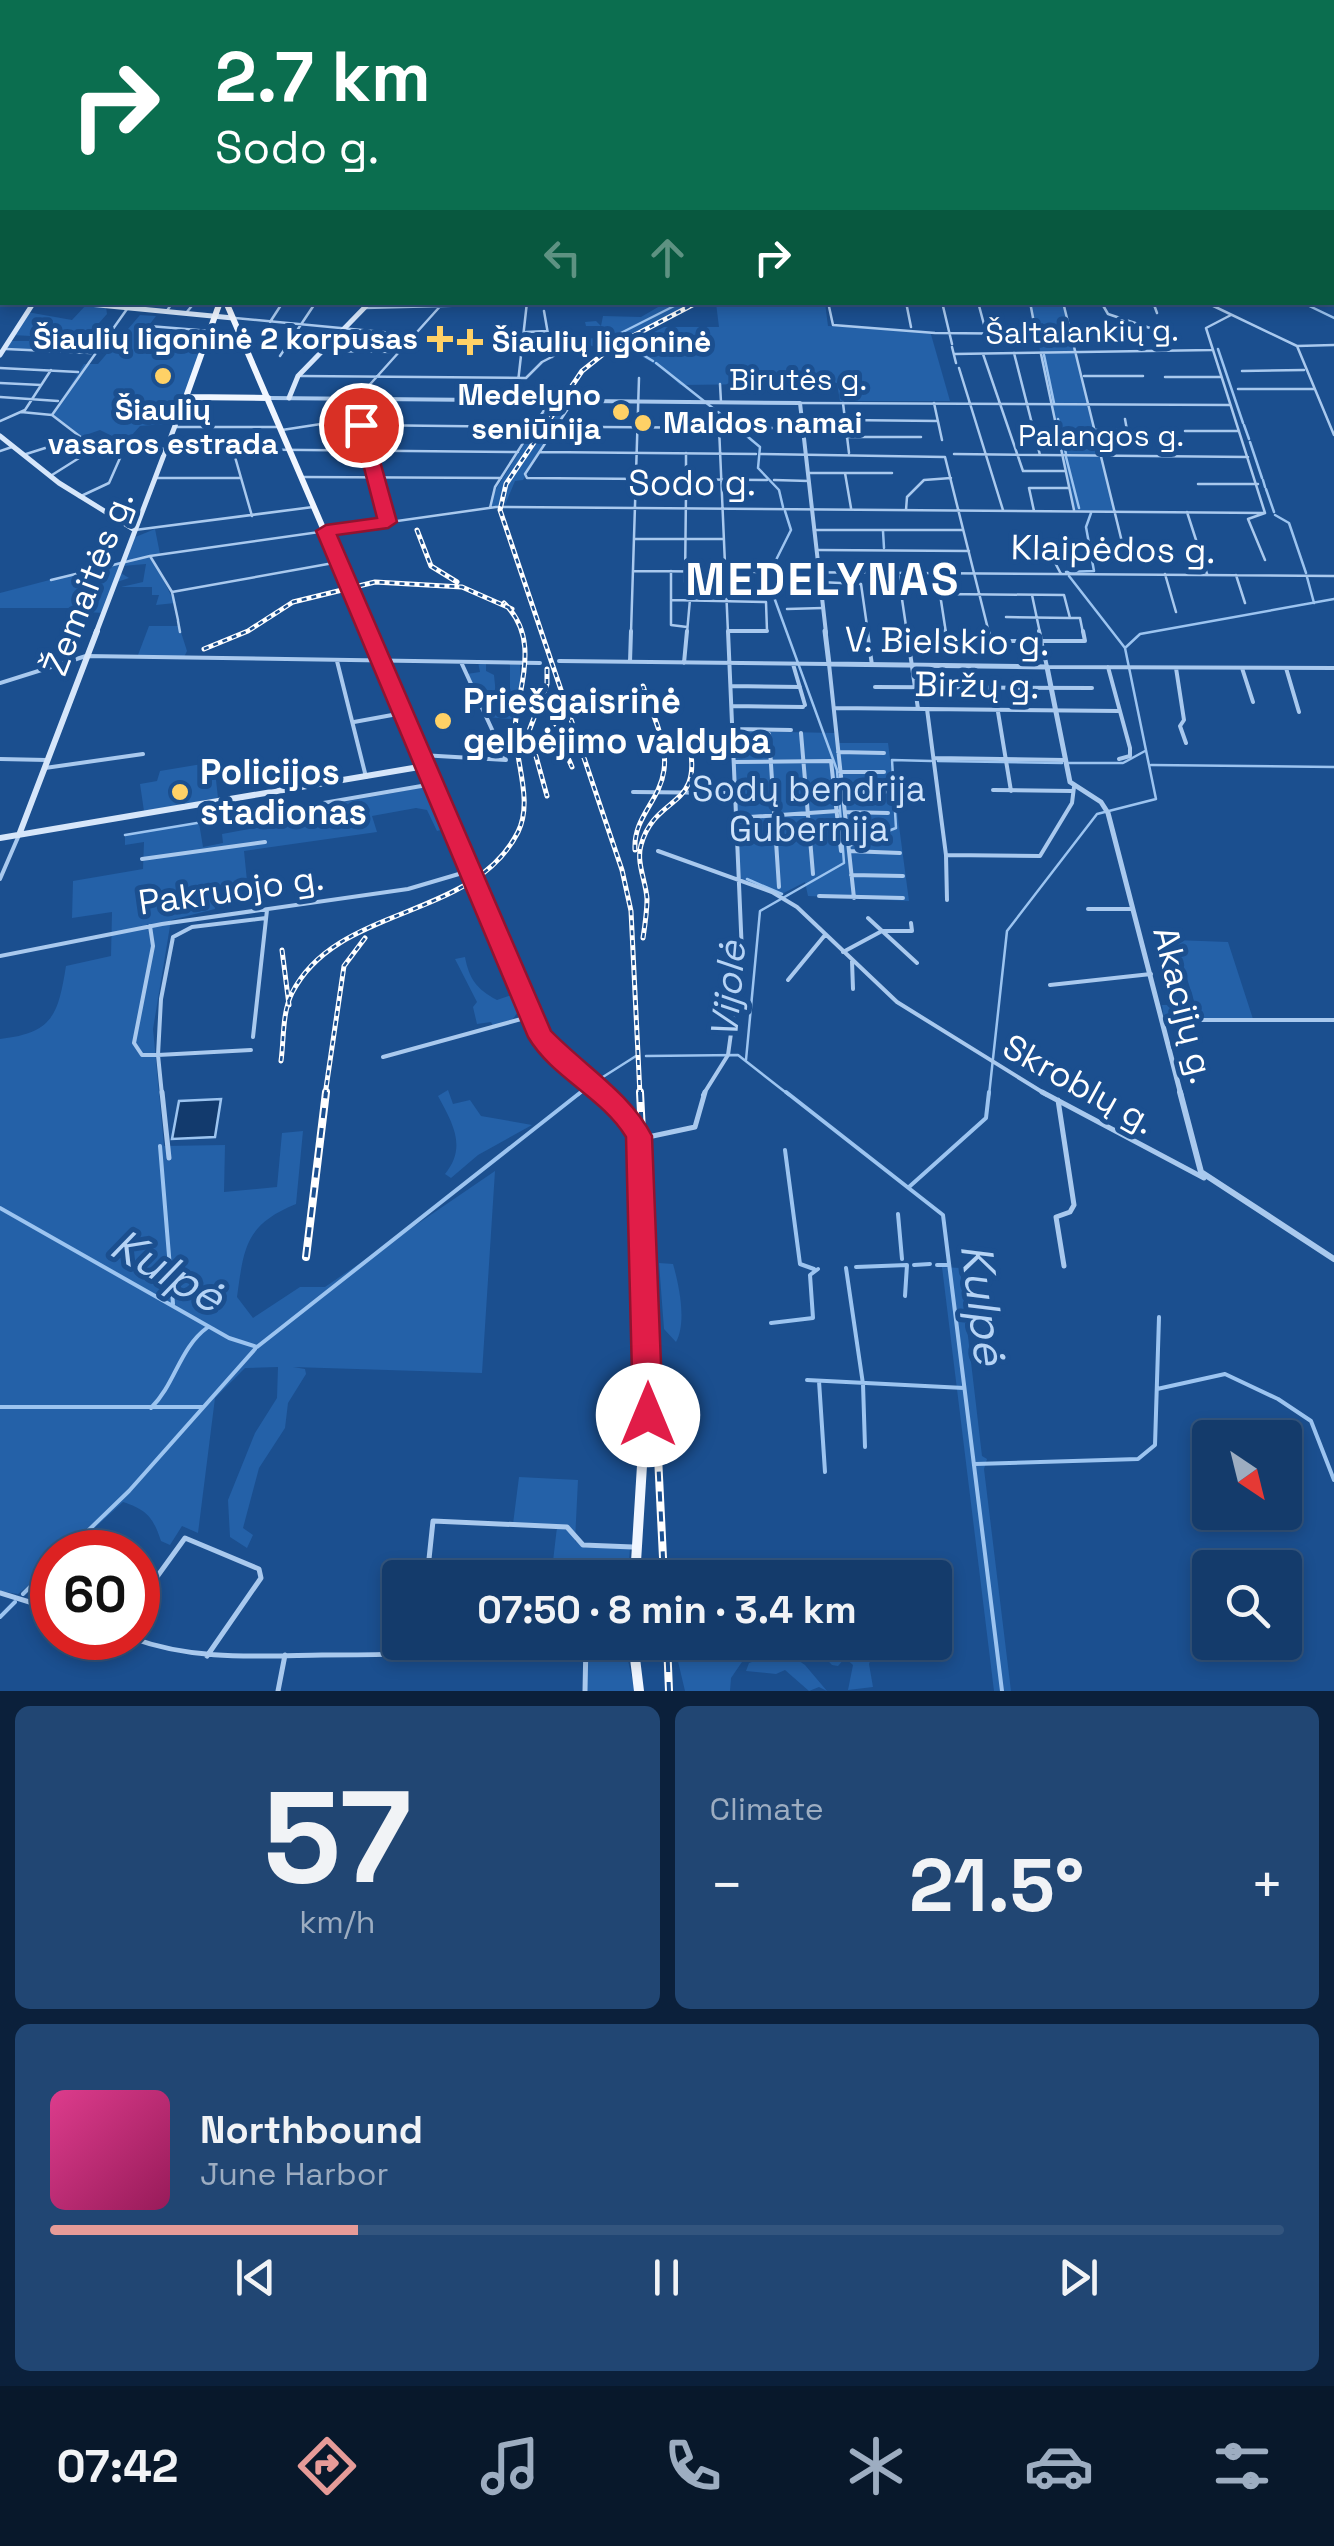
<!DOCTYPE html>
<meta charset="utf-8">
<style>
:root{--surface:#143b6b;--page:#214673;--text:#f1f3f6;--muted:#9dadc1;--line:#33557e;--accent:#e69b98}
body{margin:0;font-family:"Space Grotesk",sans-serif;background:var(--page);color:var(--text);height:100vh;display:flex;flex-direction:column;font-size:38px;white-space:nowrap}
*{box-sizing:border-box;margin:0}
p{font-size:32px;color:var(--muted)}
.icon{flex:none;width:55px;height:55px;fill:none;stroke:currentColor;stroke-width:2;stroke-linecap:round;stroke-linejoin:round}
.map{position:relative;height:1691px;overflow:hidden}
.drawer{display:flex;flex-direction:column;gap:15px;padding:15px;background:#0b203b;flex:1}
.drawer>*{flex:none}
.guide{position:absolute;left:0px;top:0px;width:1335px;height:305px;box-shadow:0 5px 15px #0003,0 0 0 2px var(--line);background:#0b6e4f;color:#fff;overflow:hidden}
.needle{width:65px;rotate:145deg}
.fabs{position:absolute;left:1192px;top:1420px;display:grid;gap:20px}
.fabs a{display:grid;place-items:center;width:110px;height:110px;border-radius:10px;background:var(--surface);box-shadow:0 5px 15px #0003,0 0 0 2px var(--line);font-size:50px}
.speed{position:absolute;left:30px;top:1530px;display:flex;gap:20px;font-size:50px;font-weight:700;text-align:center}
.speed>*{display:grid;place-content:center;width:130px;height:130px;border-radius:50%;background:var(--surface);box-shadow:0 5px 15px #0003,0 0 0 2px var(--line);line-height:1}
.speed .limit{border:15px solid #d22;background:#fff;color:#111}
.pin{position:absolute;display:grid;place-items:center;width:85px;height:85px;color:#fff;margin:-42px;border:5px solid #fff;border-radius:50%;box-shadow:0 2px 10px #0007}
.me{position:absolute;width:110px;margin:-55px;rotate:0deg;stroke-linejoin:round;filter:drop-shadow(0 0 8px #0008)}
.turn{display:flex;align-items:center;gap:35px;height:210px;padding:0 50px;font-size:45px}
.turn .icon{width:130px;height:130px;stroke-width:2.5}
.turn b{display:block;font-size:70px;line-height:85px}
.lanes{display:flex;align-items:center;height:95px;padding:0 50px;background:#0003;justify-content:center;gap:50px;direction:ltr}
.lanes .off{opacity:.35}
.big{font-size:75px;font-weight:600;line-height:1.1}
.drawer .widget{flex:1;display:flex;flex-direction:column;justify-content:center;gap:15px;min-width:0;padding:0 35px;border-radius:15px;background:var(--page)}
.drawer .dial{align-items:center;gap:0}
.dial b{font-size:130px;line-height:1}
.song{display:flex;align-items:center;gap:30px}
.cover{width:120px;height:120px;border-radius:15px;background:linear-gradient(135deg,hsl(330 70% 55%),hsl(330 70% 35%))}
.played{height:10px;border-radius:5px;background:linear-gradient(90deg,var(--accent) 25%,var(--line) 25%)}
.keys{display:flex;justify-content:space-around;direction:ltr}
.heat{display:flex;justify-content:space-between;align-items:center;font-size:55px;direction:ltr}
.drawer .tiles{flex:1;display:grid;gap:15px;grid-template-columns:1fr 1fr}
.widget:last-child{grid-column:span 2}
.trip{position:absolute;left:382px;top:1560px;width:570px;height:100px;border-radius:10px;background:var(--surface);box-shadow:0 5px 15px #0003,0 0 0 2px var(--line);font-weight:600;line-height:100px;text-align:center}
.menu{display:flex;height:160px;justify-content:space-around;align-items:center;background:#08182b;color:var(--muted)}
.menu .icon{width:70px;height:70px}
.menu .on{color:var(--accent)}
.menu b{font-size:45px;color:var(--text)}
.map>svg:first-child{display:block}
</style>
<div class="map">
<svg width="1334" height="1691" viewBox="0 0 1334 1691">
<rect width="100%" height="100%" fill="#1b4f8f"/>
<!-- green -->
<path fill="#2461a8" d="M665 303H694L602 350 577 340 611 336 597 326H586L585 322 596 321 601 326 603 316 641 317Z
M716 303H825L828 326 930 331 950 401H840L837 383 680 385 665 370 625 347 664 327H719Z
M1030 303H1064L1114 511H1074Z
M86 305 106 307 107 314 84 340 91 342 83 353 65 352 78 344 36 343 31 350 4 348 8 341H29L31 336 12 335 27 312 72 320Z
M140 315 156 316 143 333 207 339 176 423 140 426 131 436 118 439 100 430 80 437 52 415 84 364H98Z
M551 402H571L523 480 515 481 505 505 507 483 547 421 508 478 499 506H491V497Z
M155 529 160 554 151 556 175 603 156 605 159 595H152V587H121L143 582 146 564 122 566 133 538Z
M122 561 119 572 129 578 114 583 103 613 88 612V608H0V593Z
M149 626H179L187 651 184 657 138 655Z
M478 662H486V671L494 675 496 695 510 693V662H520V698L511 719 487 717 467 674 480 672Z
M733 731 836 733 838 743H888L909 901 808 896 805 882 778 896 739 878Z
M214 762 218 798 144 811 140 784 157 781 160 771Z
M431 786 448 828 437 831 427 810 416 808 372 816 377 832 244 851 247 881 213 886 215 909 171 920 153 1029 164 1146 225 1145 224 1192 277 1187 282 1133 303 1131 296 1204C245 1225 244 1247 237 1297L253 1318 300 1287H325L495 1171 482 1373 293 1367 305 1369 306 1374 288 1403 285 1428 259 1468 243 1528 253 1535 247 1548 230 1537 228 1500 255 1433 277 1398 278 1367 245 1368 215 1398 198 1533 182 1526 170 1545 161 1541C153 1517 147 1510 123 1502L68 1552H52V1566L18 1594 0 1591V1039C53 1033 58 1015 66 966L111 956 112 912 72 918 73 881 143 869 144 842 125 845V835L199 823 203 847 223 843 222 834 260 827 259 816 270 814 273 825 323 816 322 806Z
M1175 940 1228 942 1253 1019 1164 1018 1162 1005 1195 1004Z
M465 957C469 978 476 989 497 1000L517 993 522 1006 513 1019 493 1026 491 1022 477 1024 473 1007 477 1002 455 959Z
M448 1090 453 1104 470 1100 481 1116 532 1125 478 1155 451 1178 445 1174C467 1147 453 1124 438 1096Z
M659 1263 673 1264C679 1285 687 1322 676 1342L664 1329Z
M942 1267 960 1268 982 1456 987 1459 984 1469 1011 1691H994Z
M519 1477 578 1480 575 1541 586 1548H630L628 1577H588L587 1570H552L557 1527 513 1524Z
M588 1643H624L635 1691H587Z
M683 1643V1642L755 1643 731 1678 730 1691H685L676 1653Z
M786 1643 789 1654 805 1665 827 1691 819 1687 809 1691 785 1670 776 1674 746 1671 749 1663 770 1656 767 1644Z
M811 1643H877L869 1664 873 1687 848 1690 853 1665 845 1658 838 1666 832 1665Z"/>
<!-- water -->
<path fill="#123a6d" stroke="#9cc4f0" stroke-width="2.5" d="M221 1099 215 1137 172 1139 179 1101Z"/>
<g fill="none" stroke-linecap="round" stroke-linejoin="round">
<!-- stream-far1 -->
<path stroke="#9cc4f0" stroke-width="2.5" d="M266 0 279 2
M1031 2 1039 0
M1301 302 1334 318
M619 341 609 339 682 302
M623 343 653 361
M1218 349 1243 423
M1044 355 1054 403
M656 363 714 409
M718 412 760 447 758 468 779 490 783 507
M1058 419 1066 454
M1244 425 1249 439
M1250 442 1262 478
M1066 457 1079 508
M372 479 380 505
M1263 480 1265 487
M1266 489 1274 512
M1275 515 1289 523 1306 573
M883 531 884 548
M1066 572 1094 571 1086 527 1091 513
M1069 576 1125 648
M1307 577 1314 603
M938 761 1062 763
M1069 763H1123L1145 751
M1151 765 1334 767
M125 835 203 822
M849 846 896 828 892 760 931 761
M747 879 782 894
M646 1056 738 1055 789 1095
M746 1060 760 911 844 863 837 770 767 578 791 530 785 511
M595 1082 636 1056
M578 1095 588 1087
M989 1095 1007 931 1097 814 1156 799 1125 648 1140 634 1334 599"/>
<!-- stream -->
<path stroke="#9cc4f0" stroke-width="4" d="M786 1092 943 1215 1002 1691
M160 1146 173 1304
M785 1150 800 1264 814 1269
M909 1187 986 1118 989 1092
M0 1208 229 1338 257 1347 581 1092
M898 1214 902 1259
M914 1265 930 1264
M937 1265H949
M856 1267 907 1265 905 1296
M846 1268 863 1384 865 1447
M771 1323 813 1318 810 1275 818 1269
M807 1380 964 1388
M819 1381 825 1472
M1157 1389 1225 1374 1278 1399 1311 1421 1334 1480
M0 1407H203
M151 1408C176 1383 179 1348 208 1327
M975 1464 1138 1459 1155 1445 1159 1317
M66 1552 129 1491 255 1349
M23 1594 52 1565
M0 1617 15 1602"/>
<!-- minor-far2 -->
<path stroke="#a9c9ee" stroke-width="2.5" d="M602 0 616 2
M494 1H510
M515 2 524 0
M1037 2 1044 0
M1226 2H1282
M1332 243 1334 248
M828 302 833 325 935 333 1040 334
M859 302 906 305
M906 302 911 327
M942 302 952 344
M978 302 986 332
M1030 302 1034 323
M1063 302 1122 542
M1101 302 1108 314 1156 330
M1153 302 1157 313
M1205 302 1297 346 1334 345
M365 308 594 302
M544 311 552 357
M166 312 173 302
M186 313 195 302
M1231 315 1206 328 1265 513
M235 318 414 335
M270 322 283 302
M149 326 210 331
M526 332 547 331
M1297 346 1334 435
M952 347 956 363
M6 349 91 353
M323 351 398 352
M1014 353 1040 455
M954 354 1212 350
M983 354 1023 471H1065
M1041 354 1074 510
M280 356 316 302
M0 368 78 372
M959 368 1003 510
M1242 371 1304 370
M301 376 526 378 542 362 575 345
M1084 376H1143
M1165 377H1221
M0 383 41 385
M720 384 721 402
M1238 389H1313
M0 397 58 401
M516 400 527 302
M573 401 525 474 527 478 767 480
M800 403 1230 405
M843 403 849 453
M934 403 942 440
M21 412 52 415 95 448
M52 415 127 309
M844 420 938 421
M0 421 25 410 51 370
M361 425 535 427
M176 427H281
M601 427 736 428
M719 427 728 633
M740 428H803
M282 430 321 424
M1096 430H1127L1125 419
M1185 431H1239
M846 437H921
M327 439 321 424 326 422 332 399
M95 448 518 452
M233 450 252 516
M0 451 12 447
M540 452 756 454
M686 453V470
M761 454 945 457 989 633
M954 454 1248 457
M23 455 80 437
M808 473H892
M845 473 851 508
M52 475 95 448
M302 477 501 478
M156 478H241
M774 480 809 481
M1198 484H1258
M686 493 685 582 691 588 687 633
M79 497 109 483 124 449
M490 508 495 487 550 401
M906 510 907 497 924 480 951 478
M1034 511 1029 488H1069
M1187 512 1207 574
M1265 513 1248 519 1265 560
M388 522 355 401 444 302
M135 530 313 507
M814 530H963
M634 539H723
M817 550 969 551
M150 556 172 592 178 620
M1052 557 1061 574
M633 571 767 572
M671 571V625L687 627
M772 572 1334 576
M898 572 907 633
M1165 574 1176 612
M1236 575 1245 603
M51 580 150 556 496 507 1265 513
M820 582 861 584 868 633
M172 592 339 562
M1032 595 1040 633
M671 600 766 602 767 631H728
M787 609 823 608
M1006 617 1070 618
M178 621 180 632
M631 633 639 378
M946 633 940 594 1064 595 1070 618H1080L1083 633"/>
<!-- minor-far1 -->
<path stroke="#a9c9ee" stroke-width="4" d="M728 631H767
M867 631 872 665
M907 631 918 709
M945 631 947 641H1085L1083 631
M988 631 991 641
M1039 631 1047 667 1334 668
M337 661 366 777
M559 661 829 664 854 898
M630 662 631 631
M684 663 687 631
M793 664 805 705
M1108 667 1130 748V756L1119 759
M1176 668 1184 720 1180 726 1186 743
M1242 668 1253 702
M1286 668 1299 712
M0 683 86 656 540 663
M731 686 800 687
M875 687 1092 688
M732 706 803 707
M834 708 1119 711
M927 709 946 855 1040 856 1072 803 1074 787
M998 712 1011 791
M354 722 403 713
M733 729 791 730
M801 733 813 874
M769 734 779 887
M838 752 884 753
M421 755 506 760 461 662
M934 758 1065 760
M0 759 47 760
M734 762 831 761 841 851
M45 768 143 754
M840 772H884
M993 790 1072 791
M633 792 734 793
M843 792H885
M845 812 888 813
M735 818 838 811
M202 824 433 784
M847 833H886
M658 851 772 892 797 907 897 1002 1047 1095
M849 851 900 853
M946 855 947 900
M142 859 265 842
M851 875 903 876
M0 879 19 835
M819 896 903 898
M1088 909H1133
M868 918 917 963
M150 926 153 946 134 1043 142 1055H158L162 1095
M843 952 882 931H912L911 923
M0 956 162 924 408 889 469 871
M852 961 853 989
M788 980 825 935
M1050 985 1151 974
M1163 1020H1334
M253 1037 267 910
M251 1050 158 1055 161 999 173 937 192 927 266 918
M383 1057 532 1016
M703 1095 728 1055 742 953 728 631"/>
<!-- minor -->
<path stroke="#a9c9ee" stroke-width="5" d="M162 1092 169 1158
M1042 1092 1204 1178
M1058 1100 1074 1205 1070 1212 1056 1217 1064 1266
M650 1215 648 1137 695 1127 705 1092
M427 1578 433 1521 567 1527 583 1545 633 1547
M0 1593 52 1609
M138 1603 185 1538 259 1569 261 1578 207 1656
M132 1638C194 1661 257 1656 322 1655 424 1655 527 1650 629 1645
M417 1655 418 1642
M278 1691 285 1655
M585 1691 586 1642"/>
<!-- tertiary-far2 -->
<path stroke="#a9c9ee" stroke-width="4" d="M268 398 800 403 826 633"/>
<!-- tertiary-far1 -->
<path stroke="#a9c9ee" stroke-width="5" d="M825 631 829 664 1047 667 1070 782 1101 802 1108 813 1181 1095"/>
<!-- tertiary -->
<path stroke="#a9c9ee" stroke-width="6" d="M1180 1092 1201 1172 1334 1259"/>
<!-- secondary-far1 -->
<path stroke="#d6e6fa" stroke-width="5" d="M68 302 233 318
M0 355 34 302
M289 398 298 376 370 302
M0 436 59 483 135 530
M96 633 186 397"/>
<!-- secondary -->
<path stroke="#d6e6fa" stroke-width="6" d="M19 835 97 631
M0 838 425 766"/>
<!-- primary-far3 -->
<path stroke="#f0f6ff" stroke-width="5" d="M309 0 320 2
M554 2 558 0"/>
<!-- primary-far2 -->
<path stroke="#f0f6ff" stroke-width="6" d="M220 302 186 397 268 398
M226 302 368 633"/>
<!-- primary-far1 -->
<path stroke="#f0f6ff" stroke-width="8" d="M367 631 541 1037 603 1095"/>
<!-- primary -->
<path stroke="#f0f6ff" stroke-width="10" d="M600 1092 635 1125 648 1369 635 1578
M633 1642 639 1691"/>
<!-- rail-far1 casing -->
<g stroke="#fff" stroke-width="5">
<path id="rail-far1" d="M417 530 431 566 457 582
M204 649 248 631 293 602 375 582 462 587 512 609
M547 669V684L529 731 547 796
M553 697 555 728 572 767
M635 850C633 817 660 801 664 770 668 742 651 712 643 686
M643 938C645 925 647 912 647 899 646 881 636 863 641 845 656 792 706 811 688 738
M282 950 289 1005
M281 1061C284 1040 282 1013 292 993 337 904 473 921 518 832 535 798 511 754 516 718 522 677 538 636 504 603
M325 1095 344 966 365 938
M640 1095 631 911 622 870 500 510 506 484 582 371 612 347 698 302"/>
</g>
<!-- rail casing -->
<g stroke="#fff" stroke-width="8">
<path id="rail" d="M640 1092 664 1578
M306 1257 326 1092
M667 1642 669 1691"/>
</g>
<!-- rail-far1 -->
<use href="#rail-far1" stroke="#1b4f8f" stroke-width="2.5" stroke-dasharray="5" stroke-linecap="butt"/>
<!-- rail -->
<use href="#rail" stroke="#1b4f8f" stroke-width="4" stroke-dasharray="10" stroke-linecap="butt"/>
</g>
<!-- route -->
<path fill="#e11d48" stroke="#92132f" stroke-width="2.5" d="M361 420 370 425 397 522 388 528 337 535 551 1031C585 1066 630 1093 652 1136L663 1415 658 1424 648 1428 637 1424 633 1415 626 1137C602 1097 552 1078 528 1037L316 531 326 525 377 518 353 425Z"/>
<!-- markers -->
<g fill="#ffd166" stroke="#1b4f8f" stroke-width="4">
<path d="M435 324h10v10h10v10h-10v10h-10v-10h-10v-10h10z"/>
<path d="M465 327h10v10h10v10h-10v10h-10v-10h-10v-10h10z"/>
<circle cx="163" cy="376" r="10"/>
<circle cx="621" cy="412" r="10"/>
<circle cx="643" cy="423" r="10"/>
<circle cx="443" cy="721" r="10"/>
<circle cx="180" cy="792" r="10"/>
</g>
<g text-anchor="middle" stroke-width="10" stroke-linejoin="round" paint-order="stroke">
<!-- far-street labels -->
<g font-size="30" fill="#fff" stroke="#1b4f8f">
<text transform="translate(1082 332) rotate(-1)" y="10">Šaltalankių g.</text>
<text x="798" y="390">Birutės g.</text>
<text x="1101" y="446">Palangos g.</text>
</g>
<!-- far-poi labels -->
<g font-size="30" font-weight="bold" fill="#fff" stroke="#1b4f8f" text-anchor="end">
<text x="418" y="349">Šiaulių ligoninė 2 korpusas</text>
<text x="492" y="352" text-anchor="start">Šiaulių ligoninė</text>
<text x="601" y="405">Medelyno<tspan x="601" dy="34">seniūnija</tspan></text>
<text x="163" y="420" text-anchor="middle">Šiaulių<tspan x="163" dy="34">vasaros estrada</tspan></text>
<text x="663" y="433" text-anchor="start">Maldos namai</text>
</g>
<!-- street labels -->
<g font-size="35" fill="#fff" stroke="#1b4f8f">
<text x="692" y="495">Sodo g.</text>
<text transform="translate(1113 549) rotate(1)" y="12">Klaipėdos g.</text>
<text transform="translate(88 583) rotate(-69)" y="12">Žemaitės g.</text>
<text transform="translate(947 641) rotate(1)" y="12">V. Bielskio g.</text>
<text transform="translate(977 685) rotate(1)" y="12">Biržų g.</text>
<text transform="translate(231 890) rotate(-8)" y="12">Pakruojo g.</text>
<text transform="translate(1184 1005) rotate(76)" y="12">Akacijų g.</text>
<text transform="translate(1079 1084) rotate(29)" y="12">Skroblų g.</text>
</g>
<!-- poi labels -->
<g font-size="35" font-weight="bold" fill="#fff" stroke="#1b4f8f" text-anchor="start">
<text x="463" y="713">Priešgaisrinė<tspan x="463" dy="40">gelbėjimo valdyba</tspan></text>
<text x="200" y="784">Policijos<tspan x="200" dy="40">stadionas</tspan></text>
</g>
<!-- park labels -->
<g font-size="35" fill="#cfe3fa" stroke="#1b4f8f">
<text x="809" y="801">Sodų bendrija<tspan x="809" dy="40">Gubernija</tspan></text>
</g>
<!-- water labels -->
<g font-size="38" font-style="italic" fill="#b5d3f5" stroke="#1b4f8f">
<text transform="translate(728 990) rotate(-85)" y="13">Vijolė</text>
</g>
<!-- district labels -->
<g font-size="45" font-weight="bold" letter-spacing="2.5" fill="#fff" stroke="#1b4f8f">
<text x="823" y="595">MEDELYNAS</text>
</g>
<!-- near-water labels -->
<g font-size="45" font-style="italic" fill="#b5d3f5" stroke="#1b4f8f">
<text transform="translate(168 1270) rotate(30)" y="16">Kulpė</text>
<text transform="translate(984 1304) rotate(83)" y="16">Kulpė</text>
</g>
</g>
</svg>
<div class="fabs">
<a><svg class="needle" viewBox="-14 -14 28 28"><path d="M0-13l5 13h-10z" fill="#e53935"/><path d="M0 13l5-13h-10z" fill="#9dadc1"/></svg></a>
<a><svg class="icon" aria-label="search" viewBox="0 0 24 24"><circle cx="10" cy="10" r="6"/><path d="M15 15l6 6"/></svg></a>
</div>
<div class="speed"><div class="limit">60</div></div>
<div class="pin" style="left:361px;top:425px;background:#d93025"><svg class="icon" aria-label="arrive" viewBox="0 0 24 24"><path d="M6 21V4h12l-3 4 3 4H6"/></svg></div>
<svg class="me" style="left:648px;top:1415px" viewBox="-20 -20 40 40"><circle r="19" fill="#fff"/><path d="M0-13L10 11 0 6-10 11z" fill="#e11d48"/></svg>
<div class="trip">07:50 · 8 min · 3.4 km</div>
<div class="guide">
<div class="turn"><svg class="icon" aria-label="right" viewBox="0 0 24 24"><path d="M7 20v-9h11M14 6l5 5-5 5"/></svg><div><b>2.7 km</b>Sodo g.</div></div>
<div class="lanes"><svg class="icon off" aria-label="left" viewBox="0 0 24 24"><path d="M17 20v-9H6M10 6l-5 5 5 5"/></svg><svg class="icon off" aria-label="ahead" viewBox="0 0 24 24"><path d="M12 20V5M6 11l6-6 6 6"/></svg><svg class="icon" aria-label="right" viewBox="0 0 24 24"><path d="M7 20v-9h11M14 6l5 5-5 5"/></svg></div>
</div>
</div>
<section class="drawer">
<div class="tiles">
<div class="widget dial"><b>57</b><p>km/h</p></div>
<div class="widget"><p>Climate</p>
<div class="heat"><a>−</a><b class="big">21.5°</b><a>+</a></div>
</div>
<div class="widget">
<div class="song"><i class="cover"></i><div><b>Northbound</b><p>June Harbor</p></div></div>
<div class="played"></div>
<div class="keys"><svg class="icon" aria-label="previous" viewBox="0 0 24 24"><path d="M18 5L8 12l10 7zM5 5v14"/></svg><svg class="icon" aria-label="pause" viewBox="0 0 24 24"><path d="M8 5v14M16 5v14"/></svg><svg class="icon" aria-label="next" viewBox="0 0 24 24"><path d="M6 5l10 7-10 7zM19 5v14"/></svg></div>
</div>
</div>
</section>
<nav class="menu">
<b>07:42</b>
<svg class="icon on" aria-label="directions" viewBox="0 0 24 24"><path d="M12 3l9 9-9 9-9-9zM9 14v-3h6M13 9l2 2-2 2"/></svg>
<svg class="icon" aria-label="music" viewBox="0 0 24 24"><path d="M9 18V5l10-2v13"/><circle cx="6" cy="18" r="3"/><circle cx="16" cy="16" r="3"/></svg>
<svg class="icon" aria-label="phone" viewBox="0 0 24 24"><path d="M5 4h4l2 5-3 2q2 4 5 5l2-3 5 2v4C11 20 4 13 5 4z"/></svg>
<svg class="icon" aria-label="climate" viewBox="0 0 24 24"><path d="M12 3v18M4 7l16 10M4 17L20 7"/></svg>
<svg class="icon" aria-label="car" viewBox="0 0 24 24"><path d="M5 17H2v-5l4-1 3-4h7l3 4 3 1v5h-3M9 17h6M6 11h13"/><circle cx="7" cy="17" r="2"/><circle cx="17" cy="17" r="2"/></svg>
<svg class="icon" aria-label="filters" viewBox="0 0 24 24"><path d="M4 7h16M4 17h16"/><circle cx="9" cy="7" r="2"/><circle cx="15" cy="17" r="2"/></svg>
</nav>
